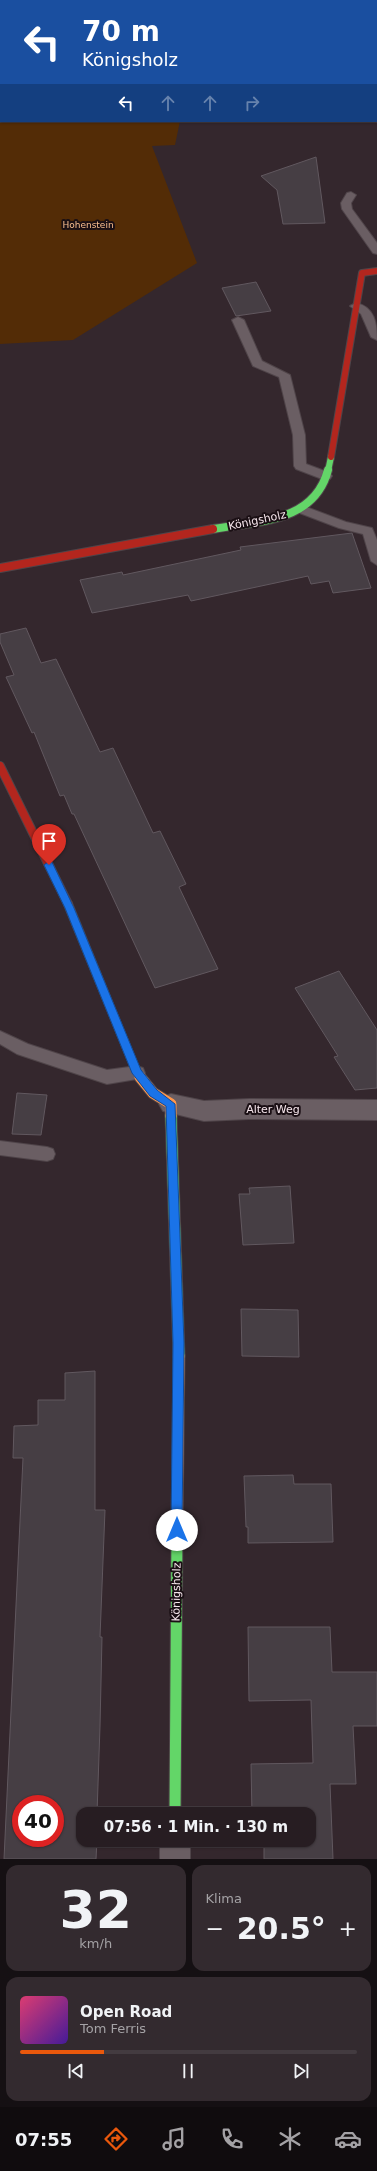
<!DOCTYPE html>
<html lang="de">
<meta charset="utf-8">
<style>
:root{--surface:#271d22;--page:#332a2f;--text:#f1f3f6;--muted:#a4a2a5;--line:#433b40;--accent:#ea580c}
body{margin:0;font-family:"DejaVu Sans",sans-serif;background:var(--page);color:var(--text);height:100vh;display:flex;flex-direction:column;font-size:15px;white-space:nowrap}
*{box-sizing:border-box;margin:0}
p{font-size:13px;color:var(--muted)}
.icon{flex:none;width:22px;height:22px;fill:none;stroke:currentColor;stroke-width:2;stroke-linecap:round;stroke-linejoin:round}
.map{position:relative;height:1859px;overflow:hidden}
.panel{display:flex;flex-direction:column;gap:6px;padding:6px;background:#151013;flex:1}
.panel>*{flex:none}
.guide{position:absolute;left:0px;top:0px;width:377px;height:122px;box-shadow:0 1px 3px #0004,0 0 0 1px var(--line);background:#1a4fa0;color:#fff;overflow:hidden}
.speed{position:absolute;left:12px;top:1795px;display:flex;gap:8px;font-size:20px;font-weight:700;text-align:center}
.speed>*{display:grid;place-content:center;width:52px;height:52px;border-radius:50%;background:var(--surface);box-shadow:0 1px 3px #0004,0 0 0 1px var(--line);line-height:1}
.speed .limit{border:6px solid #d22;background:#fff;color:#111}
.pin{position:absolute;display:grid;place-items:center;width:34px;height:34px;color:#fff;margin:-41px -17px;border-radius:50% 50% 50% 0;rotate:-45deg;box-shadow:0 0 4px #0007}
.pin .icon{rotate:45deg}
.me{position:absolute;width:44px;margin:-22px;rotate:0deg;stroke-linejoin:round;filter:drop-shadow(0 0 3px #0008)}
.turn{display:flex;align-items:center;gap:14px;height:84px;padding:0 16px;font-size:18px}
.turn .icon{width:52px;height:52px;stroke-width:2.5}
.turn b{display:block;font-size:28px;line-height:34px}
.lanes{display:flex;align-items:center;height:38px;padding:0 16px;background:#0003;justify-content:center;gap:20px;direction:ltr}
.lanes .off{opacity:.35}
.big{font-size:30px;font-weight:700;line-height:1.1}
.panel .tile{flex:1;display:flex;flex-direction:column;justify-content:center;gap:6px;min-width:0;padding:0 14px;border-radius:12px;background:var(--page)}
.panel .dial{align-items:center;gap:0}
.dial b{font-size:52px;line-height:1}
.song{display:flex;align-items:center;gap:12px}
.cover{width:48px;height:48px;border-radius:6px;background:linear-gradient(135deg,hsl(340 70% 55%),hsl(260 70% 35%))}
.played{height:4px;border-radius:2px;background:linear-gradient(90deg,var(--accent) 25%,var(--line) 25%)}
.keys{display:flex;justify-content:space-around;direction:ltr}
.heat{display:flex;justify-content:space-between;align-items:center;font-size:22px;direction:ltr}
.panel .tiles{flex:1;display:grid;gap:6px;grid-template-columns:1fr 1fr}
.tile:last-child{grid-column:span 2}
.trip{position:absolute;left:76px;top:1807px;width:240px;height:40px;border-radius:12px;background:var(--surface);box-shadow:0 1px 3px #0004,0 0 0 1px var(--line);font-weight:700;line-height:40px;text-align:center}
.tab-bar{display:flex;height:64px;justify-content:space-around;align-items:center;background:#100c0e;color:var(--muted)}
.tab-bar .icon{width:28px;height:28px}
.tab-bar .selected{color:var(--accent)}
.tab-bar b{font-size:18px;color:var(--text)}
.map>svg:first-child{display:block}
</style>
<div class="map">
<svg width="377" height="1859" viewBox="0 0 377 1859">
<rect width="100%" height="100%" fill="#34272d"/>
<!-- green -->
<path fill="#532c06" d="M0 0 173 1H1V121H180L175 145 152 146 197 263 73 340 0 344Z"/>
<!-- building -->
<path fill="#463e44" stroke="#61585f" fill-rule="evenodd" d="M316 157 325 223 283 224 277 190 261 176Z
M256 282 271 311 236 316 222 288Z
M352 533 371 588 333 593 329 581 311 584 308 576 191 601 188 595 92 613 80 580 122 572 123 575 241 550 240 547Z
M26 628 41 663 56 659 100 752 113 748 153 833 160 831 186 884 179 887 218 969 155 988 74 814H72L64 795 60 796 34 732 32 733 6 677 14 675 0 642V634Z
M339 971 377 1030V1088L355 1090 334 1057 338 1056 295 988Z
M17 1093 47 1095 41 1135 12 1134Z
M290 1186 294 1243 243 1245 239 1194H250L249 1188Z
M241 1309 298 1310 299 1357 242 1356Z
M95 1371V1510H105L100 1637H102L100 1726 97 1814H83V1840H97L96 1859H4L23 1458H13L14 1426 38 1425V1400H65V1373ZM21 1804H55V1838H21Z
M293 1475 294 1484H331L333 1542 248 1543V1527H246L244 1476Z
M248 1627H330L332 1672H377V1726H353L356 1784H330L333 1859H264V1840H309V1814H252L251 1764 313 1763 311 1700 249 1701Z"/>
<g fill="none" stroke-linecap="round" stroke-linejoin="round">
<!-- lane casing -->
<g stroke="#4f4449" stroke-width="2">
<path id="lane" d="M168 0H178V1H168Z
M376 98H377L376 105Z
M351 192 356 195 351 203 352 209 377 243V254L373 253 342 209 341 203 347 193Z
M356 303C375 307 377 324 377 340L371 337 361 314 350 306Z
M238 317 244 320 262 361 290 375 305 435 306 464 330 473 332 476 330 479H322L296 469 294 466 293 435 279 377 253 366 232 320Z
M301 505 346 522 372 528 377 540V565L371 561 363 534 339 528 297 512 295 509Z
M0 1031 28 1044 107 1070 137 1066 143 1068 145 1073 143 1078 107 1084 17 1054 0 1044Z
M0 1141 47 1147 53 1149 55 1154 53 1159 47 1161 0 1155Z"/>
</g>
<!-- street casing -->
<g stroke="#4f4449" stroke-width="2">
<path id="street" d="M171 1094 204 1101 249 1099 377 1100V1120L249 1119 204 1121 163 1111 159 1104 163 1097Z
M160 1840H190V1859H160Z"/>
</g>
<!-- fast-far2 casing -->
<g stroke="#4f4449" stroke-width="8">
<path id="fast-far2" d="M328 471 331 457"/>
</g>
<!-- fast-far1 casing -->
<g stroke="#4f4449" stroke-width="10">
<path id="fast-far1" d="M213 529C257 521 314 523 328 470"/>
</g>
<!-- fast casing -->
<g stroke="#4f4449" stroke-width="13">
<path id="fast" d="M171 1116 179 1356
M175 1814 177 1529"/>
</g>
<!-- slow-far1 casing -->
<g stroke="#4f4449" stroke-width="10">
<path id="slow-far1" d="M68 904 137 1073 141 1078"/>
</g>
<!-- slow casing -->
<g stroke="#4f4449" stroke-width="13">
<path id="slow" d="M140 1077 153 1093 171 1104V1116
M177 1529 179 1356"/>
</g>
<!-- jam-far1 casing -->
<g stroke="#4f4449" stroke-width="8">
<path id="jam-far1" d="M331 457 362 273 377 271"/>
</g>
<!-- jam casing -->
<g stroke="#4f4449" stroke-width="10">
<path id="jam" d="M0 568 213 529
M0 766 68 904"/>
</g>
<!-- lane -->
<use href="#lane" fill="#6a5e63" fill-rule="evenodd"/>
<!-- street -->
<use href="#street" fill="#6a5e63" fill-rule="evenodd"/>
<!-- fast-far2 -->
<use href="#fast-far2" stroke="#63d668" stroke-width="6"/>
<!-- fast-far1 -->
<use href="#fast-far1" stroke="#63d668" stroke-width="8"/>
<!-- fast -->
<use href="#fast" stroke="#63d668" stroke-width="11"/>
<!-- slow-far1 -->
<use href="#slow-far1" stroke="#ff974d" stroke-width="8"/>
<!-- slow -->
<use href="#slow" stroke="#ff974d" stroke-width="11"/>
<!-- jam-far1 -->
<use href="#jam-far1" stroke="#b3261e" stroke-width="6"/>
<!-- jam -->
<use href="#jam" stroke="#b3261e" stroke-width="8"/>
</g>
<!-- route -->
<path fill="#1a73e8" stroke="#114b97" d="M49 861 52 862 74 908 141 1070 157 1090 175 1104 184 1343 182 1530 181 1534 177 1536 173 1534 171 1530 173 1343 166 1106 150 1096 132 1073 65 908 44 865Z"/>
<g text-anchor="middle" stroke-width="4" stroke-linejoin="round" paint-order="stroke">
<!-- far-park labels -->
<g font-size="9" fill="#fbbf8e" stroke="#1a0f14">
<text x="88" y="228">Hohenstein</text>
</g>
<!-- street labels -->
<g font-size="11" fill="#f6e6ec" stroke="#1a0f14">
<text transform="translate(257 520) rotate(-12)" y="4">Königsholz</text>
<text x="273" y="1113">Alter Weg</text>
<text transform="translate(176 1592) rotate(-89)" y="4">Königsholz</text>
</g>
</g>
</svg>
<div class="speed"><div class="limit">40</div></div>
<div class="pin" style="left:49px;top:865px;background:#d93025"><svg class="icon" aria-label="arrive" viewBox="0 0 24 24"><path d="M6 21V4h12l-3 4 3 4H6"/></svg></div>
<svg class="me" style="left:177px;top:1530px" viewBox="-20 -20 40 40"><circle r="19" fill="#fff"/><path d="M0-13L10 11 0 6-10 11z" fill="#1a73e8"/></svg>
<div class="trip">07:56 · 1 Min. · 130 m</div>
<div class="guide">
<div class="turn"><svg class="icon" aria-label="left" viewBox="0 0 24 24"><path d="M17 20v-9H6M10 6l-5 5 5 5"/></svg><div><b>70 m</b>Königsholz</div></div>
<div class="lanes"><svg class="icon" aria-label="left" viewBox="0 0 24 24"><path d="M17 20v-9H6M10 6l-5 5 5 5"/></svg><svg class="icon off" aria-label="ahead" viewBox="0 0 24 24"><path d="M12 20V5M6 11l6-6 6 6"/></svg><svg class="icon off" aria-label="ahead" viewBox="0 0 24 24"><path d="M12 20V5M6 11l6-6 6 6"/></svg><svg class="icon off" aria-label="right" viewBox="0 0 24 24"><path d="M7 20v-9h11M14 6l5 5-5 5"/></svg></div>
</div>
</div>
<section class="panel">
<div class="tiles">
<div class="tile dial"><b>32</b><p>km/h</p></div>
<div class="tile"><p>Klima</p>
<div class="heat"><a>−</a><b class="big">20.5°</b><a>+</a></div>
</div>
<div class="tile">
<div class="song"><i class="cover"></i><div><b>Open Road</b><p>Tom Ferris</p></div></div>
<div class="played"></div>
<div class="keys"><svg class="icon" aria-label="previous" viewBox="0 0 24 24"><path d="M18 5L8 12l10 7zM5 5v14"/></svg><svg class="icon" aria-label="pause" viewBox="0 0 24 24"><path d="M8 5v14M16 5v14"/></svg><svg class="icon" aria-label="next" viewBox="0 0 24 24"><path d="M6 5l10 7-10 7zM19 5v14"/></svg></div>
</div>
</div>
</section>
<nav class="tab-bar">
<b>07:55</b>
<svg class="icon selected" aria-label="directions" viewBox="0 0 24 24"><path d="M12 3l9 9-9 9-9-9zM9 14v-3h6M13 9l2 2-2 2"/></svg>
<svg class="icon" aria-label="music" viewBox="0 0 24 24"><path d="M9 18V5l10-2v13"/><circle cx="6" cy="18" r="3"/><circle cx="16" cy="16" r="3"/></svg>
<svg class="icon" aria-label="phone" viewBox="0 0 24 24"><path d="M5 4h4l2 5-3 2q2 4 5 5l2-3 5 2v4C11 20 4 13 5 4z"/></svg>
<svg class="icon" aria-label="climate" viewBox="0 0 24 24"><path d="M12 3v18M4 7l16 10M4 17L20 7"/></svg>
<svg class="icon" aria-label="car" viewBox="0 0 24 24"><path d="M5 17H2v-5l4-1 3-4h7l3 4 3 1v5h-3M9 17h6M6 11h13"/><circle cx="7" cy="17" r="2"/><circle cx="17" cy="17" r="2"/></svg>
</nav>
